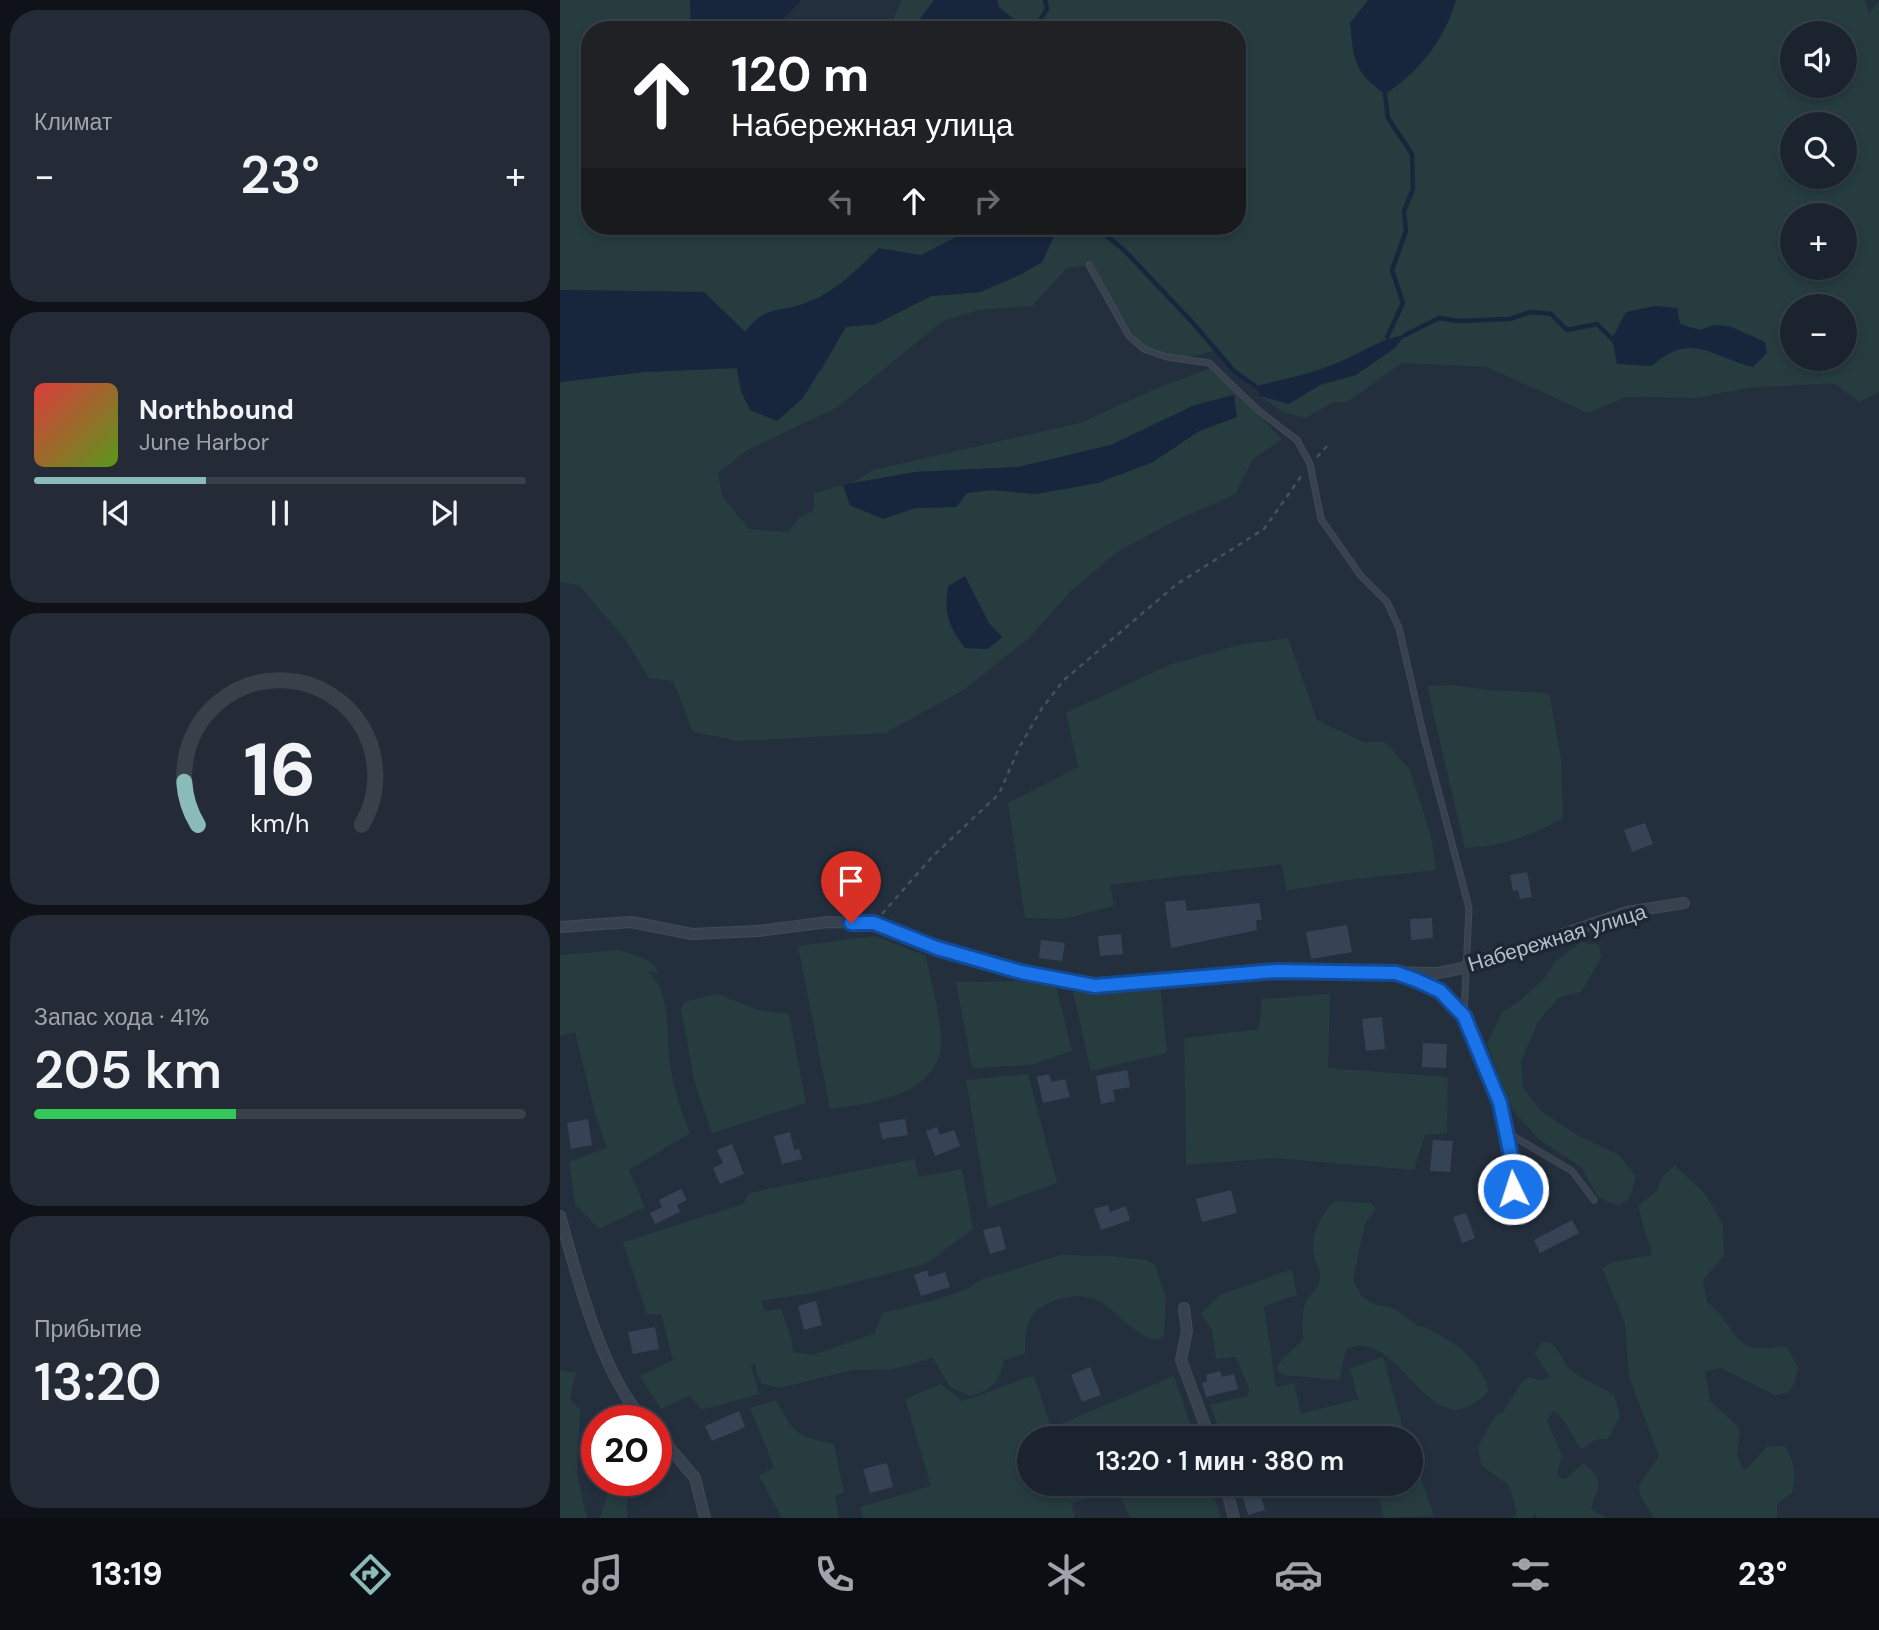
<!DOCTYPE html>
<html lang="ru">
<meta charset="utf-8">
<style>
:root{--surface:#1b232e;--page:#242b36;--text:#f1f3f6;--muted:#a0a4aa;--line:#39404a;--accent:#8bbbb9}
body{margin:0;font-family:"DM Sans",sans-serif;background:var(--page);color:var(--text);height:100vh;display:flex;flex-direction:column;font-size:26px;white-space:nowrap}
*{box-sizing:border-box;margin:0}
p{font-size:23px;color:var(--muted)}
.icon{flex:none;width:38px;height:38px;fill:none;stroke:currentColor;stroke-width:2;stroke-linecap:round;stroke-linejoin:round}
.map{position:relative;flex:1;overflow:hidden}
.details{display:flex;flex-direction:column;gap:10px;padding:10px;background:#0f1319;width:560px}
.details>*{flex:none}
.guide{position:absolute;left:21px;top:21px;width:665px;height:214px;border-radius:28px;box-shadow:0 4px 10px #0003,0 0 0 2px var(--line);background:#202124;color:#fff;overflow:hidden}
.controls{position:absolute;left:1220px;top:21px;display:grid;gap:14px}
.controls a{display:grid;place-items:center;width:77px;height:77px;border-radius:50%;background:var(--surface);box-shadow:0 4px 10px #0003,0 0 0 2px var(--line);font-size:35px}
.speed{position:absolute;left:21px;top:1405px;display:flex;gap:14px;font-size:35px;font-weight:700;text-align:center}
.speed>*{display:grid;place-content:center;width:91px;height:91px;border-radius:50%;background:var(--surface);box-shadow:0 4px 10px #0003,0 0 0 2px var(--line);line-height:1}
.speed .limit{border:10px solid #d22;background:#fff;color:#111}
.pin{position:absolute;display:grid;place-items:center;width:60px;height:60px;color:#fff;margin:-72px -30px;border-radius:50% 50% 50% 0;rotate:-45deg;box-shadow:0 0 7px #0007}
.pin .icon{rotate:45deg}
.me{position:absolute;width:77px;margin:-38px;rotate:356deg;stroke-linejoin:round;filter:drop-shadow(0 0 5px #0008)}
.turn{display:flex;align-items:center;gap:24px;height:147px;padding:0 35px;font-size:32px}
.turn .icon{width:91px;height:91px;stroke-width:2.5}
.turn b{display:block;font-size:49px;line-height:60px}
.lanes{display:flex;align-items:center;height:66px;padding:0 35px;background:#0003;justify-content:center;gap:35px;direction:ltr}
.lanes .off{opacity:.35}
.big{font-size:52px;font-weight:600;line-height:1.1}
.details .card{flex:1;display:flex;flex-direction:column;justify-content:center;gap:10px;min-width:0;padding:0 24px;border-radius:28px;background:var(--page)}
.details .dial{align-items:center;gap:0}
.dial svg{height:182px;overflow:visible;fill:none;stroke:var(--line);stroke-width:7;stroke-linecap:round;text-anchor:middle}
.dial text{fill:var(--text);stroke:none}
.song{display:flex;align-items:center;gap:21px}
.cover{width:84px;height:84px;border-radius:10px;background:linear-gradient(135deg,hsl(0 70% 55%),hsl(90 70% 35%))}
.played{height:7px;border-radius:4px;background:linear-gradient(90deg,var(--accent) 35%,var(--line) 35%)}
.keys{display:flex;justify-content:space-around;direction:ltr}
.heat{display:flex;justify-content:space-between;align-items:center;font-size:38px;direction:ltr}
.charge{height:10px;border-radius:5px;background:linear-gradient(90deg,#34c759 41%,var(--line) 0)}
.trip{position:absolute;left:457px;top:1426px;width:406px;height:70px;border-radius:35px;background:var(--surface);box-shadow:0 4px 10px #0003,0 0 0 2px var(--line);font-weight:600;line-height:70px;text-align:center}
.dock{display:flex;height:112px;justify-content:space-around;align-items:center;background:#0b0e12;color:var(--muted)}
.dock .icon{width:49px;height:49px}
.dock .current{color:var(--accent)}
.dock b{font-size:32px;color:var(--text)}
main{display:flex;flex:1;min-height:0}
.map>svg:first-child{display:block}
</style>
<main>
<section class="details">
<div class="card"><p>Климат</p>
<div class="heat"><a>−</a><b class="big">23°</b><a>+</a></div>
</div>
<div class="card">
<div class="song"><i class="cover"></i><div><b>Northbound</b><p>June Harbor</p></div></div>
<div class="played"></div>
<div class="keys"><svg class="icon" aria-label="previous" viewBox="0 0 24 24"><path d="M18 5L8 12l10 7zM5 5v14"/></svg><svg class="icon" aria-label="pause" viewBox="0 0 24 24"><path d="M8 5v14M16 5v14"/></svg><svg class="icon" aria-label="next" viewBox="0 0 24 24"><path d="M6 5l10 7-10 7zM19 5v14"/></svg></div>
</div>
<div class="card dial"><svg viewBox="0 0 100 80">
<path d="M14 69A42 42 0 1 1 86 69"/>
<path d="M14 69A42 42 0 0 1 8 50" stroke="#8bbbb9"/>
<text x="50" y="56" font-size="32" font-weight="700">16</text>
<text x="50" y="72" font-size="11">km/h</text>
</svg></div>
<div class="card"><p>Запас хода · 41%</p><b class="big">205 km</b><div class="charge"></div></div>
<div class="card"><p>Прибытие</p><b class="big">13:20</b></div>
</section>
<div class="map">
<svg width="1319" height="1518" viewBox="0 0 1319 1518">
<rect width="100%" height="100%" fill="#242f3e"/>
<!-- green -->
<path fill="#263c3f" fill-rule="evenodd" d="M0 0H130L131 30H30V226H417L361 256 319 249C299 268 277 290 251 301 222 314 206 303 185 332L144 292 0 290Z
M342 0H1305L1309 14 1319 1V392L1299 402 1274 383 1187 388 1136 398 1066 397 1028 413 927 367 842 363 787 402H773L745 418 723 412 700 396 695 386 674 371 657 350 622 359 581 346 529 265 507 268 472 306 418 310 383 321 276 408 186 451 158 473 162 496 189 529 228 532 239 518 254 510V493L283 485 290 505 323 519 355 508 396 507 407 493 431 490 476 494 593 462 639 431 677 417 635 405 551 445 458 467 355 472 292 483 313 470 520 423 602 386 651 368 722 439 693 459 675 494 613 522 557 552 511 591 468 639 402 691 325 733 179 741 133 732 113 681 89 678 64 638 19 585 0 582V382L84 372 177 368 181 391 262 370 286 326 316 324 371 296 420 292 482 262 499 226H677V30H331L332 22ZM1232 33H1284V86H1232ZM1232 124H1284V177H1232ZM1232 215H1284V268H1232ZM1232 306H1284V359H1232Z
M728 638 757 720 803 742H825L850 770 871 836 876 870 788 880 726 891 722 864 550 885 554 906 503 919 465 918 448 803 518 767 506 713 609 665 679 645Z
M894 685 930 690 989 693 1001 758 1003 818C969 837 944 846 905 848L867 686Z
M315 936 366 956C370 980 382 1019 381 1042 380 1095 310 1104 270 1109L238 946Z
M1021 942 1039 945 1041 958 1021 992 998 998 978 1022 961 1062 963 1088 981 1111 1021 1137 1059 1155 1076 1176 1070 1197 1059 1206 1038 1197 1021 1167 979 1139 952 1110 927 1044 942 1012 961 1000 984 978 997 960Z
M58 950C72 955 92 957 99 973L87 971C114 991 105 1041 111 1070 115 1093 121 1112 130 1133L69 1170 85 1207 39 1229 15 1204 9 1162 47 1148 35 1113 15 1032 0 1036V955Z
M455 981 496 986 512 1051 471 1065 412 1068 396 982Z
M601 990 607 1053 531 1071 513 992Z
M158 994 198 1010 229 1014 246 1103 152 1133 134 1080 121 1008 124 1002Z
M770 994 768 1068 888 1077 887 1133 865 1135 854 1170 715 1158 626 1165 624 1038 699 1029 702 999Z
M468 1074 497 1183 428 1208 406 1080Z
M355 1159 358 1177 402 1169 413 1229 366 1264 252 1293 201 1301 205 1311 221 1309 231 1337 233 1352 252 1355 314 1334 323 1313 378 1299 407 1289 420 1280 500 1255 552 1256 587 1260 595 1265 606 1299 604 1336 595 1340C569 1332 560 1312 537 1300 519 1291 483 1299 471 1317 465 1327 465 1343 465 1354L444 1360C439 1383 433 1389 410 1396L390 1387 373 1358 333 1369 292 1370 220 1388 202 1384 196 1372V1363L191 1365 199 1394 142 1410 129 1396 101 1409 80 1376 113 1360 101 1314H87L63 1242 183 1204 189 1193Z
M1115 1165 1146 1195 1163 1225 1164 1256 1143 1280 1147 1302C1181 1328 1167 1357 1226 1346L1238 1367 1235 1383 1228 1393 1215 1395 1161 1368 1145 1371 1150 1400 1180 1429 1177 1456 1184 1471 1207 1447 1225 1446C1235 1463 1236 1474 1232 1493L1217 1504V1518H1094L1080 1495 1079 1485 1099 1456 1069 1377 1065 1323 1042 1268 1053 1262 1092 1255 1078 1206 1097 1191 1102 1177Z
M774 1201 811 1203 816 1209 805 1224 793 1279 801 1296 815 1305 834 1308 858 1326 866 1327 899 1347 915 1363 927 1383 928 1392C873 1448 849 1349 802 1346 797 1345 790 1348 786 1349L779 1380 723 1375 716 1368 724 1357 743 1340C743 1328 741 1312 746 1301 751 1293 760 1289 760 1278 761 1271 755 1263 754 1257 750 1234 759 1218 774 1201Z
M732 1269 737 1295 704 1306 716 1387 734 1383 741 1414 798 1399 790 1368 823 1357 846 1438H781L779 1434 751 1436V1438H683L678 1427 659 1430 650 1405 688 1396 689 1389 676 1357 656 1359 652 1330 641 1314 660 1295Z
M982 1342C1000 1343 999 1358 1009 1368 1020 1379 1041 1386 1054 1395L1060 1416 1048 1439H1037L1022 1449C1010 1437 1008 1419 993 1411L987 1421 1002 1456 997 1476 1005 1479 1024 1463C1046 1483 1038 1485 1031 1509L1046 1518H978L975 1513 973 1518H953L957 1514 949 1485 922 1466 918 1449 921 1440 935 1416 943 1412 961 1383 968 1377 980 1380 990 1377 975 1354Z
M0 1370 16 1372 10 1399 20 1409 17 1474 27 1518H0Z
M474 1376 491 1428 614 1376 635 1438H469V1484H650L661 1518H570L558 1490 511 1503 515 1518H302L300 1507 371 1486 345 1399 381 1384 402 1401C427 1394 449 1383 474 1376Z
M216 1400C235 1434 236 1436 274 1444L284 1493 275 1495 279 1518H222L199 1476 214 1467 190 1408Z
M851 1451 874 1516 824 1518 816 1484H850Z
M39 1481H64L67 1486V1518H40L47 1496Z"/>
<!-- water -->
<path fill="#17263c" d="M130 0H241L213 30H131Z
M374 0H437L439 7 455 20 474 30H358L359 20Z
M808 0H896C886 37 858 74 825 94 793 71 794 60 790 23Z
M417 226H499L482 262 460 275 420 292 371 296 316 324 286 327 243 398 217 421 190 410 181 391 177 368 84 372 0 382V290L144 292 185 332C207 303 222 314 251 301 277 290 299 268 319 248L361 255Z
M1095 306 1117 308 1120 324 1140 330 1154 325 1169 326 1205 342 1207 353 1193 367C1150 356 1130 331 1092 366L1057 364 1052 339 1066 312Z
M845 335 835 348 796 375 760 385 729 404 700 396 695 386C726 379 755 373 784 360 805 351 822 338 845 335Z
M674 395 677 417 639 431 593 462 538 483 476 494 431 490 407 493 396 507 355 508 323 519 290 505 283 485 355 472 458 467 551 445 635 405Z
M405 576 429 623 442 637 428 649 405 648C388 625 384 615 388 586Z"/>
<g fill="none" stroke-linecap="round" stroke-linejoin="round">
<!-- stream -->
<path stroke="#17263c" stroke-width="4.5" d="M474 30 487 9 485 0
M825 94 828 118 852 154 853 189 844 211 846 231 832 270 843 303 827 337
M540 226 541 231 564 250 633 323 674 371 695 386
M845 335 879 318 898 321 949 319 971 312 991 314 1007 330 1037 324 1052 339"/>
</g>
<!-- building -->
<path fill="#364354" d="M1085 823 1093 844 1072 852 1064 830Z
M967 872 972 897 960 899 958 890 953 891 950 875Z
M625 900 627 911 699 903 702 920H696L697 930 611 948 605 902Z
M872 918 873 938 851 940 850 919Z
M787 925 792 952 751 959 746 932Z
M561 934 563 954 540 956 538 936Z
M481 940 505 943 502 961 479 958Z
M822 1017 825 1049 806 1051 802 1019Z
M863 1043 887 1044 886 1068 862 1067Z
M567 1070 570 1087 553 1090 555 1101 541 1104 536 1076Z
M489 1074 492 1082 505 1079 510 1097 483 1103 477 1077Z
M28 1119 32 1145 11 1149 7 1123Z
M345 1119 348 1135 322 1139 319 1123Z
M377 1127 380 1135 394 1130 400 1146 375 1156 366 1131Z
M230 1132 234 1150 239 1149 242 1159 222 1164 214 1136Z
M873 1140 893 1141 890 1172 870 1171Z
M172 1144 184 1174 160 1184 153 1168 163 1163 157 1150Z
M121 1189 127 1200 117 1205 120 1212 95 1224 90 1213 102 1207 99 1200Z
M671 1190 677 1213 642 1222 636 1199Z
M548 1205 550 1212 566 1206 570 1220 541 1230 534 1209Z
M906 1213 915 1238 902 1243 893 1217Z
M1012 1220 1019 1233 980 1253 974 1240Z
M440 1226 446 1249 430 1254 423 1230Z
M367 1270 369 1277 385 1272 390 1287 361 1296 354 1275Z
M256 1301 262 1325 244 1330 238 1306Z
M95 1327 99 1349 73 1354 68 1332Z
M530 1367 541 1395 522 1402 511 1375Z
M660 1371 662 1377 674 1374 678 1389 646 1397 642 1383 647 1381 646 1375Z
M179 1411 185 1427 152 1441 145 1426Z
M327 1463 333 1487 310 1493 303 1469Z
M679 1484H697L705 1510 688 1515Z"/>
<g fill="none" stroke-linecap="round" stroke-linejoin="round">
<!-- lane casing -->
<g stroke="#414a57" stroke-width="7">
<path id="lane" d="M529 265 569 336 584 349 607 357 649 363 699 411 737 440 750 464 761 519 801 576 827 602 839 628 864 737 909 908 904 1016 940 1103 951 1156 953 1189 946 1204
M847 977 879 991 904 1016
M946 1132 1012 1171 1034 1200"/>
</g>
<!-- street casing -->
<g stroke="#414a57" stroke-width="12">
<path id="street" d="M0 927 71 922 132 934 198 931 268 922 314 923 377 948 461 972 535 986 716 971 878 973 908 967 1067 912 1124 903
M0 1216C17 1276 42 1377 85 1421
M624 1308 627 1331 621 1360 650 1438
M96 1432 135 1478 145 1518
M665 1484 674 1518"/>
</g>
<!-- path -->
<path stroke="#3f5557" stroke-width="2.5" stroke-dasharray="5 5" stroke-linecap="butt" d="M757 457 767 446
M322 914 372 857 439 794 459 748 482 708 504 680 617 584 704 529 742 475"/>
<!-- lane -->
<use href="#lane" stroke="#38414e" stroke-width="5"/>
<!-- street -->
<use href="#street" stroke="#38414e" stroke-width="10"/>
</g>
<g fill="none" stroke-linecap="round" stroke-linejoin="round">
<!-- route casing -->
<g stroke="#114b97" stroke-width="18">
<path id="route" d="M291 923H314L377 948 461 972 535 986 716 971 836 973 856 980 880 991 904 1016 940 1103 951 1156 953 1189"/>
</g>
<!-- route -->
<use href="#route" stroke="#1a73e8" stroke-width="12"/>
</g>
<g text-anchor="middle" stroke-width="7" stroke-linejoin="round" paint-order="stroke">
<!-- street labels -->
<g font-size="21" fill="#b4bcc9" stroke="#1d2633">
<text transform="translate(997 938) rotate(-17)" y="7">Набережная улица</text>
</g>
</g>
</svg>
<div class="controls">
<a><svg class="icon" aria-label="sound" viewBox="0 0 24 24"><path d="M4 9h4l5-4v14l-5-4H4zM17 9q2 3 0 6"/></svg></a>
<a><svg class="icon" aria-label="search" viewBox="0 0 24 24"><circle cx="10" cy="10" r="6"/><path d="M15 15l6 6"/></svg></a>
<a>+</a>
<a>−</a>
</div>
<div class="speed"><div class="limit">20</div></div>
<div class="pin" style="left:291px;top:923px;background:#d93025"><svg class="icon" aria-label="arrive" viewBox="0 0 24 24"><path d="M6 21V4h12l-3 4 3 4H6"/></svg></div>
<svg class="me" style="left:953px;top:1189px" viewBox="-20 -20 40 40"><circle r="17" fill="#1a73e8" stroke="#fff" stroke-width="3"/><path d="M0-11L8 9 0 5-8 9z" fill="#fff"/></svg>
<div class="trip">13:20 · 1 мин · 380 m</div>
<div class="guide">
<div class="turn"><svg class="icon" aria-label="ahead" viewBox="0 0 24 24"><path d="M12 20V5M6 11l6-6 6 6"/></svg><div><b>120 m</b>Набережная улица</div></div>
<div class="lanes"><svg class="icon off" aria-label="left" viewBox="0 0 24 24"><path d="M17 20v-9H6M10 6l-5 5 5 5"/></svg><svg class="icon" aria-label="ahead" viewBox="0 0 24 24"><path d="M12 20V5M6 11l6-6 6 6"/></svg><svg class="icon off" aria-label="right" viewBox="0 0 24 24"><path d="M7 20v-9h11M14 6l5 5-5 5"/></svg></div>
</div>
</div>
</main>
<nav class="dock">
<b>13:19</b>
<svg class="icon current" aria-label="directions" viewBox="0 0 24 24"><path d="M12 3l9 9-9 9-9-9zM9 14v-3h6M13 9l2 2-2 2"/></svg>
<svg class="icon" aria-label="music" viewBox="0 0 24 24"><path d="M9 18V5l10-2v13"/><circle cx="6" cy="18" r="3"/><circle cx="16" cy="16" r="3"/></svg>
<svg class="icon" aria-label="phone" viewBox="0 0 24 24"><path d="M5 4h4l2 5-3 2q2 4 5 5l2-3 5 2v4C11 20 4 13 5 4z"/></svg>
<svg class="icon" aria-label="climate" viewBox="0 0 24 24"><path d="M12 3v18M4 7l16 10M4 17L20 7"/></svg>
<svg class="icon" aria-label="car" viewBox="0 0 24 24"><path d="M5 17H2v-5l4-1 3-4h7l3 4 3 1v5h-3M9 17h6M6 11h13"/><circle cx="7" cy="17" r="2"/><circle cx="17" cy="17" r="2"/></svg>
<svg class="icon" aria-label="filters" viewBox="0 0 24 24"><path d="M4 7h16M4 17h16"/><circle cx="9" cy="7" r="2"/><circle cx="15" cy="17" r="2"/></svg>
<b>23°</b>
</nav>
